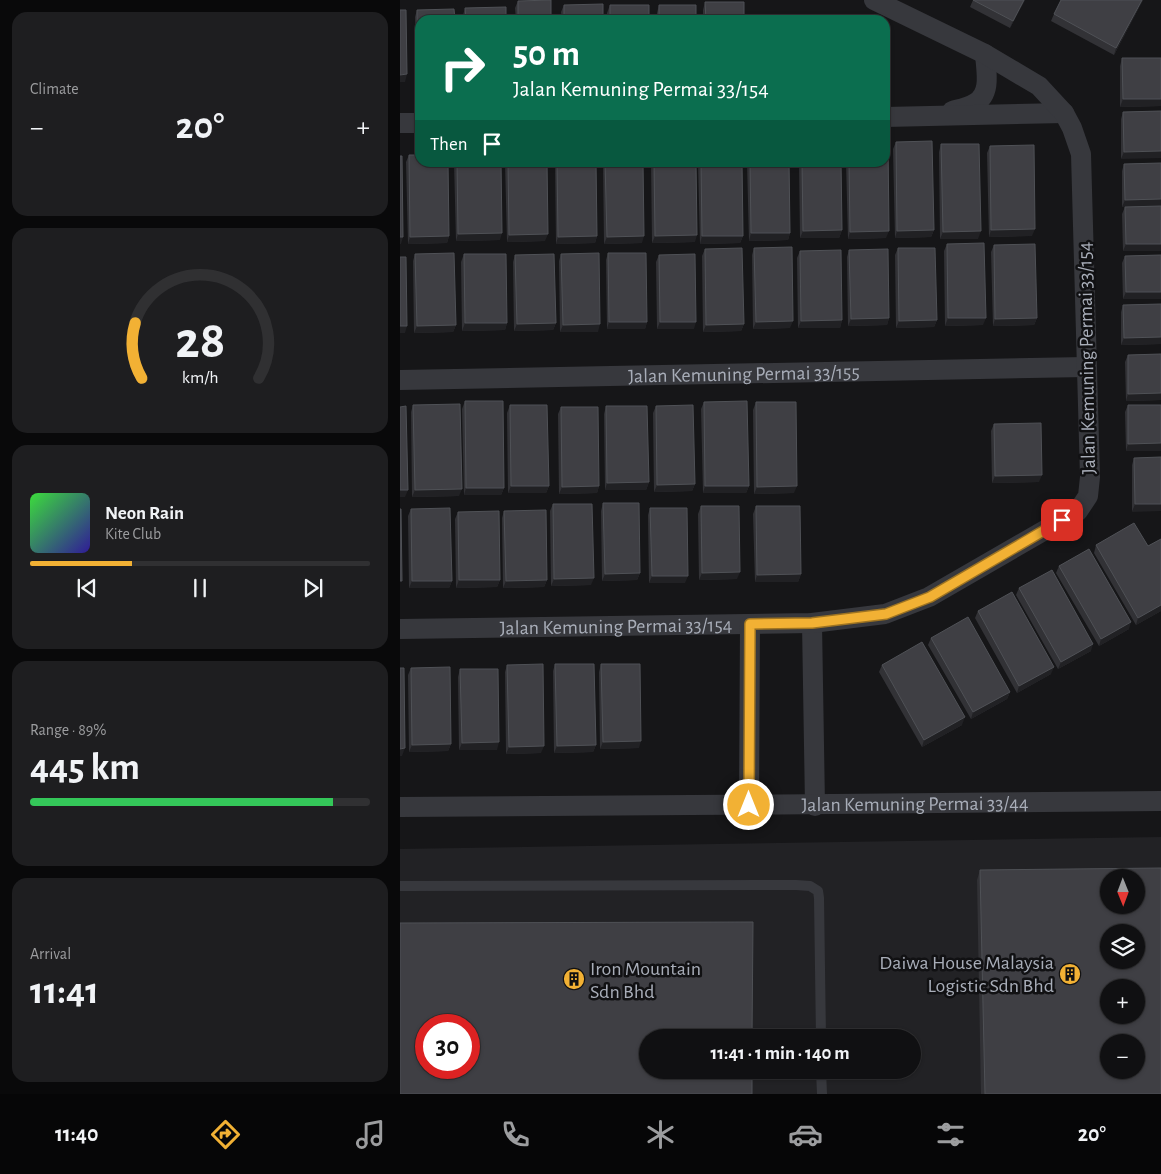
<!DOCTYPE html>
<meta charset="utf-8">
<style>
:root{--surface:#101012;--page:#1e1e20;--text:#f1f3f6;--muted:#9c9d9f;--line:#303032;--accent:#f2b134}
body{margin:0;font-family:"Alegreya Sans",sans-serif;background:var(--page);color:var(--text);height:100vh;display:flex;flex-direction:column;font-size:19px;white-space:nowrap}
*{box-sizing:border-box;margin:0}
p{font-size:16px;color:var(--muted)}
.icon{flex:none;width:28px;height:28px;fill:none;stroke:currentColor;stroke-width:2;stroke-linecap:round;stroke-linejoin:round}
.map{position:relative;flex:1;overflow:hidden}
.sheet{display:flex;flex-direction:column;gap:12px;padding:12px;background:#09090a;width:400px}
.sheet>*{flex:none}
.guide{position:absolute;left:15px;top:15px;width:475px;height:152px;border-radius:15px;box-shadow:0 1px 4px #0004,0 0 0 1px var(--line);background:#0b6e4f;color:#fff;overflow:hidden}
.needle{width:32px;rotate:179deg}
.fabs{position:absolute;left:700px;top:869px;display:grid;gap:10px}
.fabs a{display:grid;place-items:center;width:45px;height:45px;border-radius:50%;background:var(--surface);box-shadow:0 1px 4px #0004,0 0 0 1px var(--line);font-size:25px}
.speed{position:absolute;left:15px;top:1014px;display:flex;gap:10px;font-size:25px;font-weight:700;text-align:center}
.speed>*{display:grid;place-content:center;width:65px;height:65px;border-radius:50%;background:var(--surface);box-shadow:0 1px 4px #0004,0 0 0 1px var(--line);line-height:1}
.speed .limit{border:8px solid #d22;background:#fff;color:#111}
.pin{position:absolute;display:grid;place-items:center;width:42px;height:42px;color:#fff;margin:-21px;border-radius:10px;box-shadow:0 2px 8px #0006}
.me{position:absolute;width:55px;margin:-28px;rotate:0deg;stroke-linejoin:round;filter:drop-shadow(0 0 4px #0008)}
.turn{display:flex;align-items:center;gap:18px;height:105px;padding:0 15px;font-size:22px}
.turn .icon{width:65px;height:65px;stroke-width:2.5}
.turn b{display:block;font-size:35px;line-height:42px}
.then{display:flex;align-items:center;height:48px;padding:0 15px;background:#0003;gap:10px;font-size:19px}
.big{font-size:38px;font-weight:700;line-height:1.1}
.sheet .card{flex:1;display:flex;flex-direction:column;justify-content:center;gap:8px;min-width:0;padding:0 18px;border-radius:15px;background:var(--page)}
.sheet .dial{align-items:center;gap:0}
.dial svg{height:130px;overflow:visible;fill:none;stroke:var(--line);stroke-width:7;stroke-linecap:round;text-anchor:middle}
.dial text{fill:var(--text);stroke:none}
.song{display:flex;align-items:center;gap:15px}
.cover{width:60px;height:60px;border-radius:8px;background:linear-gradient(135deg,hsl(120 70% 55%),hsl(250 70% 35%))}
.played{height:5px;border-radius:2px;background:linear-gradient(90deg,var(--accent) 30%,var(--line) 30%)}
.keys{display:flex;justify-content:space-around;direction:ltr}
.heat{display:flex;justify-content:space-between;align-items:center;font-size:28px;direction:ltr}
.charge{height:8px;border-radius:4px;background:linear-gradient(90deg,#34c759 89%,var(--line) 0)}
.trip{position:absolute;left:239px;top:1029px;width:282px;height:50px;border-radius:25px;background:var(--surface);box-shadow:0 1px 4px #0004,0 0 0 1px var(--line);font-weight:700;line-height:50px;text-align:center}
.tab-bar{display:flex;height:80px;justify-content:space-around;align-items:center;background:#060607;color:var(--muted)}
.tab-bar .icon{width:35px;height:35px}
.tab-bar .active{color:var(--accent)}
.tab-bar b{font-size:22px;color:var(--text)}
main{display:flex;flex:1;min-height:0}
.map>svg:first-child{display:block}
</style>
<main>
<section class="sheet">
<div class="card"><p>Climate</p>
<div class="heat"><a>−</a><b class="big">20°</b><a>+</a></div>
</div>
<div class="card dial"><svg viewBox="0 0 100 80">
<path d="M14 69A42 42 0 1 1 86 69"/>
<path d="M14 69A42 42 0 0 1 10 35" stroke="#f2b134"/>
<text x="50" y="56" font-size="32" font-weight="700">28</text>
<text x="50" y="72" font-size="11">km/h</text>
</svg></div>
<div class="card">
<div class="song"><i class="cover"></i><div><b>Neon Rain</b><p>Kite Club</p></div></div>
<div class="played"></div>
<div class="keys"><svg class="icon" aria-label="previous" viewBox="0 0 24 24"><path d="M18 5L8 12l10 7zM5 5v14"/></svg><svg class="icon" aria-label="pause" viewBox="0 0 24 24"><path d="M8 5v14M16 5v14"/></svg><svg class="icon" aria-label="next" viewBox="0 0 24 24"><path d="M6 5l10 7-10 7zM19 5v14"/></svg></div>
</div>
<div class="card"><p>Range · 89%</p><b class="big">445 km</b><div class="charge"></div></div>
<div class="card"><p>Arrival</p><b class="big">11:41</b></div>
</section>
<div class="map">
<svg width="761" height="1094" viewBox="0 0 761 1094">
<rect width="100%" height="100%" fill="#161618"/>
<!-- built -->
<path fill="#222225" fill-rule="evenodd" d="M761 837V1094H0V849ZM709 878H736V905H709ZM709 932H736V960H709ZM709 988H736V1015H709ZM26 1025H69V1068H26ZM248 1038H512V1070H248ZM709 1042H736V1070H709Z"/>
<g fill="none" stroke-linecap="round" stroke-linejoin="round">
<!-- lane -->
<path stroke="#37383d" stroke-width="10" d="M0 886 361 885H396L410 886 418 891 419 898 421 1038
M421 1070 422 1094"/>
<!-- street -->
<g stroke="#37383d" stroke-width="20">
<path d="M552 111C559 109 569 107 575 103 592 94 586 70 585 54"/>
<path d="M485 117 664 113"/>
<path d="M0 123H20"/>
<path id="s1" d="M0 380 686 367"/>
<path d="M412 623 415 806"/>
<path id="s2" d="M0 629 412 623 485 614 529 597 678 511 688 496 690 477 681 154 672 128 664 113 639 86 585 54 474 0"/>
<path d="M349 805 350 624"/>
<path id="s3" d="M0 807C254 805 507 804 761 801"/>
</g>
</g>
<!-- wall -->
<path fill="#323236" d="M573 0H625L610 28 570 7Z
M661 0H743L714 55 651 21 654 14Z
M118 1 151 20H116L115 8Z
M305 2 344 20H303V10Z
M164 5 203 20H162L161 12Z
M210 5 249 20H207V13Z
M259 5 296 20H257V13Z
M65 8 106 20H63V15Z
M17 10 20 81H16L15 17Z
M722 58H761V106L720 107V66Z
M761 111 721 159V119L723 112Z
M496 142 534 230 531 237 495 238 493 149Z
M541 144 578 239H540L539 152Z
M590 146 632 236 589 237 587 153Z
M9 155 49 236 47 243 8 244 6 162Z
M54 162H101L100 240 56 241Z
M105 162H147L145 241 107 242Z
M155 162H196L197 236 195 243 156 244Z
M203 162H243L242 243 204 244Z
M251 162H296L295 242 252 243Z
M298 162H342L343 236 340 243 300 244Z
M347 162H389L390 233 388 240 349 241Z
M399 162H441L442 230 439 238H400Z
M446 162H485L486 238 448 239Z
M761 163V251H723L722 214 725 207H722V171L724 164Z
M547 244 583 325 545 326 544 251Z
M594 245 637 318 634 325 593 326 591 252Z
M354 248 390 328 353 329 352 255Z
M498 248 537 320 534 327 496 328 495 255Z
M305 249 344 324 341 331 303 332 302 256Z
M449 250 489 318 487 325 448 326 447 257Z
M400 251 442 320 440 328H398L397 258Z
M208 253 247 322 245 329H207L206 260Z
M15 254 56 325 53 332 14 333 13 261Z
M64 254 107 323 105 330 62 331 61 262Z
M161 254 198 332H160L159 261Z
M115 255 156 323 153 330 114 331 113 262Z
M259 255 294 329H257L256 262Z
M761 255V299H723L722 263 725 256Z
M761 304V344L721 345V312L723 305Z
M761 354V400L726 401 725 362 728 355Z
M65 401 104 488 101 495H64L62 409Z
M304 402 349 486 346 493H303L301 409Z
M356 402 394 493 354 494 353 410Z
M13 405 59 496 12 497 11 412Z
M110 405 149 486 146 493H108L107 413Z
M728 405H761V451H726L725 412Z
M206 406 249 482 246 490H205L204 414Z
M256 406 295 484 292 491 254 492 253 413Z
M161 407 199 486 197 493 159 494 158 414Z
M594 424 639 482 592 483 591 431Z
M761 457 732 512V465L734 458Z
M203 503 240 573 237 580 202 581 201 511Z
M153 504 191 585 151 586 150 511Z
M301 506 337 579 299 580 298 514Z
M356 506 401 574 398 582H355L353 514Z
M250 508 285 583H249L248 515Z
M11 509 52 581 49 588H9L8 516Z
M104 511 147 580 144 587 103 588 102 518Z
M58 512 100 580 97 587 56 588 55 519Z
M761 539V611L736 625 694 553 696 545 748 546Z
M659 566 729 629 699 646 656 573Z
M619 588 691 651 658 669 616 595Z
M578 611 651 674 617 693 575 618Z
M531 638 610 692 607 699 571 719 528 645Z
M155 664 196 745 193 752 154 753 153 671Z
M201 664 239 748 200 749 199 672Z
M107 665 141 753 106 754 105 672Z
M482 665 562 725 522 747 479 672Z
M11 668 51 744 48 751 9 752 8 675Z
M60 669 97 750H59L58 677Z
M580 870 761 1094H581L577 880Z"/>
<!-- shaded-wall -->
<path fill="#212124" d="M624 0H625L610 28 613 21Z
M742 0H743L714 55 716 48Z
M7 74 5 82H0V75Z
M18 74H20V81H16Z
M723 99H761V106L720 107Z
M761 151V158L721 159 724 152Z
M761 199V206L722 207 725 200Z
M635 229 632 236 589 237 591 230Z
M442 230 439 238H400L403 231Z
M534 230 531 237 495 238 497 231Z
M489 231 486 238 448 239 450 232Z
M581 231 578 239H540L543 232Z
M102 233 100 240 56 241 58 234Z
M351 233H390L388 240 349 241Z
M148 234 145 241 107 242 109 235Z
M297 235 295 242 252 243 255 236Z
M49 236 47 243 8 244 10 237Z
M197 236 195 243 156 244 158 237Z
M244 236 242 243 204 244 207 237Z
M302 236H343L340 243 300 244Z
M0 237H3L1 244H0Z
M726 244H761V251H723Z
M726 292H761V299H723Z
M489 318 487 325 448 326 451 319Z
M548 318H586L583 325 545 326Z
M637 318 634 325 593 326 595 319Z
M442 320 440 328H398L401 321Z
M537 320 534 327 496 328 499 321Z
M393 321 390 328 353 329 356 322Z
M209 322H247L245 329H207Z
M260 322H296L294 329H257Z
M65 323H107L105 330 62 331Z
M156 323 153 330 114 331 117 324Z
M200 324 198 332H160L163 325Z
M344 324 341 331 303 332 306 325Z
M56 325 53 332 14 333 17 326Z
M0 326H7L5 333H0Z
M761 337V344L721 345 724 338Z
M761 393V400L726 401 728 394Z
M761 443V451H726L728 444Z
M642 475 639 482 592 483 595 476Z
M249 482 246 490H205L207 483Z
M295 484 292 491 254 492 257 485Z
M111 486H149L146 493H108Z
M199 486 197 493 159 494 162 487Z
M305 486H349L346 493H303Z
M397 486 394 493 354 494 357 487Z
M66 488H104L101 495H64Z
M62 489 59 496 12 497 15 490Z
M0 490H8L5 497H0Z
M735 504H761V511L732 512Z
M340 572 337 579 299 580 302 573Z
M240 573 237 580 202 581 205 574Z
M401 574 398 582H355L357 575Z
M252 576H288L285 583H249Z
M194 578 191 585 151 586 154 579Z
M59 580H100L97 587 56 588Z
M147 580 144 587 103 588 106 581Z
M12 581H52L49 588H9Z
M761 605V611L736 625 738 618Z
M731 622 729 629 699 646 701 639Z
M693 644 691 651 658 669 661 662Z
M654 667 651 674 617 693 619 686Z
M610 692 607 699 571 719 573 712Z
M565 717 562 725 522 747 524 740Z
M241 741 239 748 200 749 203 742Z
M99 742 97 750H59L62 743Z
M51 744 48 751 9 752 12 745Z
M196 745 193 752 154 753 157 746Z
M144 746 141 753 106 754 109 747Z
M5 748 2 756H0V749Z"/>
<!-- building -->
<path fill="#3f3f44" stroke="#4f5156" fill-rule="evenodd" d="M151 0V20H118V1Z
M573 0H624L613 21Z
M661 0H742L716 48 654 14Z
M305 2H344V20H306Z
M203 4V20H164V5Z
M210 5H249V20H210Z
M259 5H296V20H259Z
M106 7V20H66L65 8Z
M54 9 55 20H20V74H18L17 10Z
M0 10H6L7 74 0 75Z
M722 58H761V99H723Z
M761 111V151L724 152 723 112Z
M532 141 534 230 497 231 496 142Z
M485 144H488L489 231 450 232 449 162H485Z
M541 144H579L581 231 543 232Z
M634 145 635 229 591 230 590 146Z
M9 155H20V162H48L49 236 10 237Z
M0 156H2L3 237H0Z
M57 162H101L102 233 58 234Z
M108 162H147L148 234 109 235Z
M157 162H196L197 236 158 237Z
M205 162H243L244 236 207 237Z
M254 162H296L297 235 255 236Z
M301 162H342L343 236H302Z
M350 162H389L390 233H351Z
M402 162H441L442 230 403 231Z
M761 163V199L725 200 724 164Z
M761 206V244H726L725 207Z
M584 243 586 318H548L547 244Z
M635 244 637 318 595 319 594 245Z
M392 247 393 321 356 322 354 248Z
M342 248 344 324 306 325 305 249Z
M498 248H535L537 320 499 321Z
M488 249 489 318 451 319 449 250Z
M441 250 442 320 401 321 400 251Z
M54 253 56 325 17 326 15 254Z
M199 253 200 324 163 325 161 254Z
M208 253H246L247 322H209Z
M64 254H106L107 323H65Z
M154 254 156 323 117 324 115 255Z
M295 254 296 322H260L259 255Z
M761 255V292H726L725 256Z
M0 257H6L7 326H0Z
M761 304V337L724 338 723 305Z
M761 354V393L728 394V355Z
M65 401H103L104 488H66Z
M347 401 349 486H305L304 402Z
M356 402H396L397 486 357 487Z
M60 404 62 489 15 490 13 405Z
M110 405H147L149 486H111Z
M293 405 295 484 257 485 256 406Z
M728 405H761V443L728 444Z
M6 406 8 490H0V407Z
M206 406H247L249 482 207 483Z
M161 407H198L199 486 162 487Z
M641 423 642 475 595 476 594 424Z
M761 457V504H735L734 458Z
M203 503H239L240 573 205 574Z
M153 504H192L194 578 154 579Z
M301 506H339L340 572 302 573Z
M356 506H400L401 574 357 575Z
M50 508 52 581H12L11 509Z
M250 508H287L288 576H252Z
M0 509H1L2 581H0Z
M146 510 147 580 106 581 104 511Z
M99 511 100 580H59L58 512Z
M734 523 748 546 761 539V605L738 618 696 545Z
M689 549 731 622 701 639 659 566Z
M652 570 693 644 661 662 619 588Z
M612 592 654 667 619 686 578 611Z
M568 617 610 692 573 712 531 638Z
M522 642 565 717 524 740 482 665Z
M143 664 144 746 109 747 107 665Z
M155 664H194L196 745 157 746Z
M201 664H240L241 741 203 742Z
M50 667 51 744 12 745 11 668Z
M0 668H4L5 748 0 749Z
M60 669H98L99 742 62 743Z
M761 868V1094H585L580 870ZM709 878H736V905H709ZM709 932H736V960H709ZM709 988H736V1015H709ZM709 1042H736V1070H709Z
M353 922 352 1038H248V1070H352V1094H0V923ZM26 1025H69V1068H26Z"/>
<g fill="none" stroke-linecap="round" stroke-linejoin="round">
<!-- route casing -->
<g stroke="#9d7322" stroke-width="12">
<path id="route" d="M349 805 350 624 412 623 486 614 530 597 662 520"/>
</g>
<!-- route -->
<use href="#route" stroke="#f2b134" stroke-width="9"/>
</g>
<!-- icons -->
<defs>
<g id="building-disc" transform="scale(1.125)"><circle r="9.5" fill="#f2b134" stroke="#111113"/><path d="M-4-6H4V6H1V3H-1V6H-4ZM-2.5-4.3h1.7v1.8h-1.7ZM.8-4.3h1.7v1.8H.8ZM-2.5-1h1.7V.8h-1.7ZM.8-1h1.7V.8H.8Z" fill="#111"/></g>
</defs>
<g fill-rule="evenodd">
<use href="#building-disc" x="670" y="974"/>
<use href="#building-disc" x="174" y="979"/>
</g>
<g text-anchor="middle" stroke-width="5" stroke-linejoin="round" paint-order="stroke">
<!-- street labels -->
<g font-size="20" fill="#a8adb8" stroke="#111113">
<text transform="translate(686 358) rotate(-91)" y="7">Jalan Kemuning Permai 33/154</text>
<text dy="7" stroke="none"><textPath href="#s1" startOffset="344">Jalan Kemuning Permai 33/155</textPath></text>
<text dy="7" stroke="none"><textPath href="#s2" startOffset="216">Jalan Kemuning Permai 33/154</textPath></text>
<text dy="7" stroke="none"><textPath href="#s3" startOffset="515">Jalan Kemuning Permai 33/44</textPath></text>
</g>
<!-- poi labels -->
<g font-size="20" fill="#a8adb8" stroke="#111113" text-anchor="end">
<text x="654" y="969">Daiwa House Malaysia<tspan x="654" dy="23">Logistic Sdn Bhd</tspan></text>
<text x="190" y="975" text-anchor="start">Iron Mountain<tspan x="190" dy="23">Sdn Bhd</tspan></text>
</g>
</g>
</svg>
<div class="fabs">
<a><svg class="needle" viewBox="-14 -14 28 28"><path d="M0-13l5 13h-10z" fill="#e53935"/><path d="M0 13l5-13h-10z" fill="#9c9d9f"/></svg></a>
<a><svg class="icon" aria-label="layers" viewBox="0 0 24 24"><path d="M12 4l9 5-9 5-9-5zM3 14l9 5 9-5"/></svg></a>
<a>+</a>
<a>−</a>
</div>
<div class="speed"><div class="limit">30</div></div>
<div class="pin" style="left:662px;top:520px;background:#d93025"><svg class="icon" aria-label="arrive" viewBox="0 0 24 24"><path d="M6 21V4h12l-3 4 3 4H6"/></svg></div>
<svg class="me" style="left:349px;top:805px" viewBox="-20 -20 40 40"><circle r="17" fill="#f2b134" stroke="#fff" stroke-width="3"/><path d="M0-11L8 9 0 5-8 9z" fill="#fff"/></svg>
<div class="trip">11:41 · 1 min · 140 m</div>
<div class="guide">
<div class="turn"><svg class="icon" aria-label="right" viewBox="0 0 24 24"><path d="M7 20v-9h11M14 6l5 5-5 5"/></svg><div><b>50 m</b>Jalan Kemuning Permai 33/154</div></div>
<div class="then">Then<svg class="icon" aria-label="arrive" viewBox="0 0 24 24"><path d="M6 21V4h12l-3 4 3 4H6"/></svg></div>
</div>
</div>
</main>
<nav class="tab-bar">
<b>11:40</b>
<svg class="icon active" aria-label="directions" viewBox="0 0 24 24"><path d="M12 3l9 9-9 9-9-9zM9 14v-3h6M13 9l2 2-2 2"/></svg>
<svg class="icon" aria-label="music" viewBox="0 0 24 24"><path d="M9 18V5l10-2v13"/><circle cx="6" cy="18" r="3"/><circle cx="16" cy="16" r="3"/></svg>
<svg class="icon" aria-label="phone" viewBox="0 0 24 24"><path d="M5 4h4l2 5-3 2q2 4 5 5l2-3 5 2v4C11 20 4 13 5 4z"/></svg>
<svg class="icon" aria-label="climate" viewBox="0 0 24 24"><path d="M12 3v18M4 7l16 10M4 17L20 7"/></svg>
<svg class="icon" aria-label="car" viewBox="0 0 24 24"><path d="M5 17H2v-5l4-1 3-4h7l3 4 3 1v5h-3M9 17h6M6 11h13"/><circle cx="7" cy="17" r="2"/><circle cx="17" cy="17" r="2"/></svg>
<svg class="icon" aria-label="filters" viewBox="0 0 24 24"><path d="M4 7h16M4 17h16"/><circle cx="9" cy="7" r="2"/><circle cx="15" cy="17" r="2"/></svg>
<b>20°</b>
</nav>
